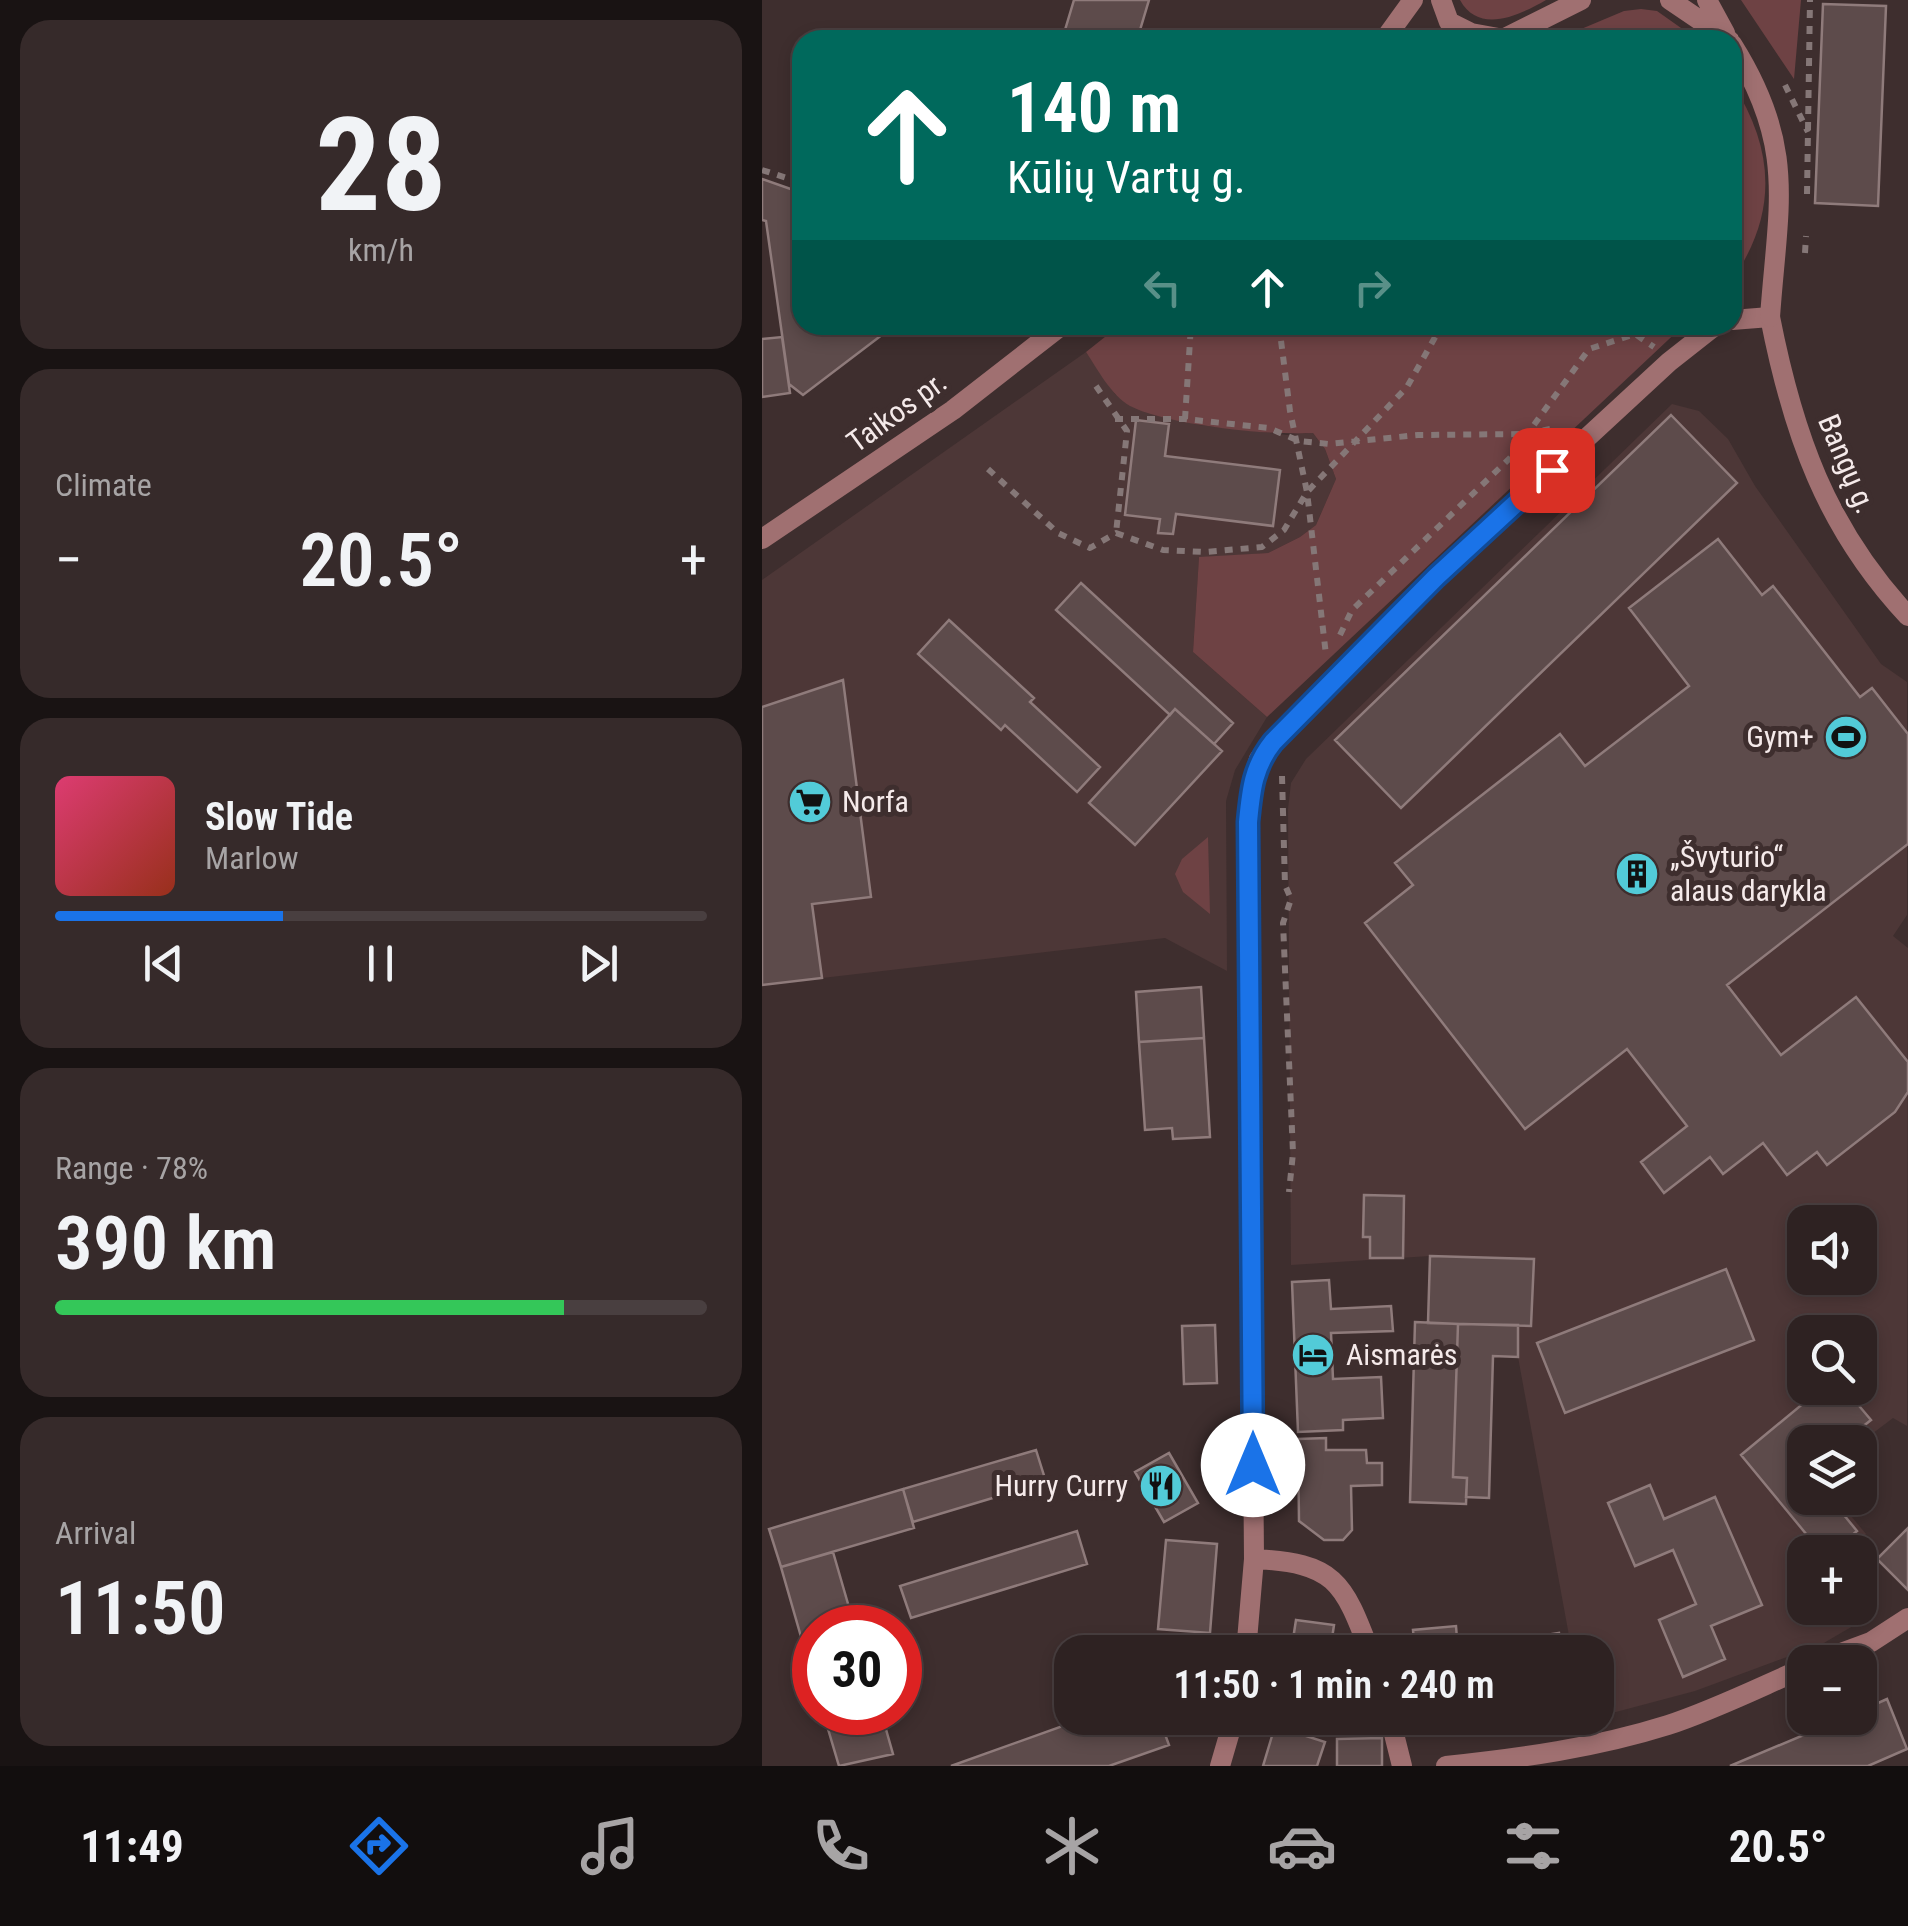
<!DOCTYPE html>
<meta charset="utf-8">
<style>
:root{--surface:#2e2222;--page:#362a2a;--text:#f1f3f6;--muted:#a7a4a5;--line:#493f40;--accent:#1a73e8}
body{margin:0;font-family:"Roboto Condensed",sans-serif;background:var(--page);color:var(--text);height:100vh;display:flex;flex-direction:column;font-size:38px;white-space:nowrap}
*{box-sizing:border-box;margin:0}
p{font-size:32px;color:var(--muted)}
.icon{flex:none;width:55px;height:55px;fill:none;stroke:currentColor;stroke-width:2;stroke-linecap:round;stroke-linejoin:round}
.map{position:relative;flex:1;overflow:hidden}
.sheet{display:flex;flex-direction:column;gap:20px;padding:20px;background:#191313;width:762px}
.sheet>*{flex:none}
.hud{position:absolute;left:30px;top:30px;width:950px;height:305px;border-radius:30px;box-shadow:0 5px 15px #0003,0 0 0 2px var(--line);background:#00695c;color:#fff;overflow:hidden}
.controls{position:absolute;left:1025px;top:1205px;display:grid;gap:20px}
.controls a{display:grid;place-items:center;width:90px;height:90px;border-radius:20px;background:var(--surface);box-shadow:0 5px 15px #0003,0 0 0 2px var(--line);font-size:50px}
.speed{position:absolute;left:30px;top:1605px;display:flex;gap:20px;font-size:50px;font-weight:700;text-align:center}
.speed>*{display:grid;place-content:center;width:130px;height:130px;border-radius:50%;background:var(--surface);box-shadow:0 5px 15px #0003,0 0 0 2px var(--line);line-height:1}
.speed .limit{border:15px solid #d22;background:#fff;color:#111}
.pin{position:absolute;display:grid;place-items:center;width:85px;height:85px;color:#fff;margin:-42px;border-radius:20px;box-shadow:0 5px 15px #0006}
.me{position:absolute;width:110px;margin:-55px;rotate:0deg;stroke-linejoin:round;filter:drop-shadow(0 0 8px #0008)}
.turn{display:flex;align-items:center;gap:35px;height:210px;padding:0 50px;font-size:45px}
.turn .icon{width:130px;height:130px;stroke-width:2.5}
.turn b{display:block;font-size:70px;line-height:85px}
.lanes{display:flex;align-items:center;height:95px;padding:0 50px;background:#0003;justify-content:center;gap:50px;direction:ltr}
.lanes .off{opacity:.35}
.big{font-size:75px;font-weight:600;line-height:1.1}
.sheet .card{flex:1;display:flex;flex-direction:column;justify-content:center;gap:15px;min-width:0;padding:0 35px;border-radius:30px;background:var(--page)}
.sheet .dial{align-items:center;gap:0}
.dial b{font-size:130px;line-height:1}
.song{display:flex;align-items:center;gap:30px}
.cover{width:120px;height:120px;border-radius:15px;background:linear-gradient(135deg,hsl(340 70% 55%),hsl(10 70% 35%))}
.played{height:10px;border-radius:5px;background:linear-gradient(90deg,var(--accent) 35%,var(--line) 35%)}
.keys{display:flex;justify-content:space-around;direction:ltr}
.heat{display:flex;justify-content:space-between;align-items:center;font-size:55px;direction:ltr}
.charge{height:15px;border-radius:8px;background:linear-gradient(90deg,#34c759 78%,var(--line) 0)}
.trip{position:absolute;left:292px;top:1635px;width:560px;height:100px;border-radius:30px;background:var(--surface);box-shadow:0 5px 15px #0003,0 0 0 2px var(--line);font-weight:600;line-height:100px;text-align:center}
.dock{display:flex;height:160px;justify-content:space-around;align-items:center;background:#120e0e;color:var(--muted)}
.dock .icon{width:70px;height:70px}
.dock .active{color:var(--accent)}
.dock b{font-size:45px;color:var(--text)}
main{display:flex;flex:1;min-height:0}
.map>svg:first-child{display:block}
</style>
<main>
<section class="sheet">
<div class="card dial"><b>28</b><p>km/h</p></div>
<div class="card"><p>Climate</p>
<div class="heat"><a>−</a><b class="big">20.5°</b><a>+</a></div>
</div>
<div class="card">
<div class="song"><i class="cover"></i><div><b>Slow Tide</b><p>Marlow</p></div></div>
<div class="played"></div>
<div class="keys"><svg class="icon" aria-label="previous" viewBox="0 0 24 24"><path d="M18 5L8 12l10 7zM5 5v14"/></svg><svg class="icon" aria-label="pause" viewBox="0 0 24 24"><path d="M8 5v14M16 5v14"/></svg><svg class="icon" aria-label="next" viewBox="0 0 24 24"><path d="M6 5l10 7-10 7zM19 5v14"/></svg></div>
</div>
<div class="card"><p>Range · 78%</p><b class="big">390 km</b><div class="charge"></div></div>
<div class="card"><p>Arrival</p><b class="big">11:50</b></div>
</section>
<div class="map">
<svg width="1146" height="1766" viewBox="0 0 1146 1766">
<rect width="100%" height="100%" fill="#3e2e2e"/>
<!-- built -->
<path fill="#4d3737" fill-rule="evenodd" d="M324 352 353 394 369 406 437 425 525 435 551 433 563 449 574 479 554 525 538 537 506 553 437 558 431 652 505 717 473 770 464 801 465 971 403 938 0 985V580Z
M910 404 937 411 966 439 993 486 1119 664 1145 682V915L1131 936 1146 948 1145 1426 1131 1418 1098 1443 1042 1442V1498H1074L1104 1534 1086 1552H1042V1608H1098V1577L1115 1612 1060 1644 933 1691 835 1717V1652H810L756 1357V1325H769L772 1260 668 1256 529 1265 526 809 529 783 544 759ZM1042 1222H1098V1278H1042ZM1042 1332H1098V1388H1042Z"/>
<!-- green -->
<path fill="#6e4244" d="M698 0H784C758 15 717 35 698 0Z
M979 0H1039L1032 79Z
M879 9 895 11 936 40H793L862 11Z
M970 83C1013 149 1016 214 970 280Z
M358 325H922L505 717 431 652 437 557 506 553 538 537 554 525 574 479 563 449 551 433C509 436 405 425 368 406 349 395 336 370 324 352Z
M446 837 448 914 421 892 413 874 420 859Z"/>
<!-- building -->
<path fill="#5d4b4b" stroke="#8f7b7b" stroke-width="2.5" d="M312 0H387L375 40H300Z
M1061 4 1124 6 1116 206 1053 203Z
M0 179 40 193V325H133L41 395 27 384 4 221 0 220Z
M20 337 28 393 0 397V339Z
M909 415 975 483 639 808 573 740Z
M374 420 407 424 403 456 518 470 511 526 414 514 411 534 396 533 398 519 363 515Z
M956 539 1000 595 1011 586 1098 697 1110 688 1146 734V844L965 985 1019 1055 1094 997 1146 1062V1092L1133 1112 1065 1165 1055 1152 1025 1175 1001 1143 961 1174 948 1157 902 1193 879 1162 925 1126 865 1049 763 1129 603 923 651 885 633 863 798 734 823 766 927 686 867 608Z
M319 583 471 723 452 744 413 709 408 715 294 610Z
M187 620 272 698 268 702 338 767 315 792 243 725 239 730 156 654Z
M81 680 109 897 50 904 60 978 0 985V707Z
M413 709 460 751 373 845 327 803Z
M439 987 442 1038 377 1042 374 992Z
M442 1038 448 1137 411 1139 410 1128 383 1130 377 1042Z
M602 1195 642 1196 641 1258H608V1237H601Z
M668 1256 772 1259 769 1326 666 1323Z
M964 1269 992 1340 803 1413 775 1343Z
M567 1280 569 1309 629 1306 631 1331 569 1333 571 1379 619 1377 621 1418 581 1420V1430L536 1432 530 1282Z
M653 1322 696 1324 691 1477 705 1478 704 1504 648 1502Z
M696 1324 756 1325V1357L731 1356 727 1498 704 1497 705 1478 691 1477Z
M453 1325 455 1383 422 1384 420 1326Z
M1060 1388H1082L1109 1420 1081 1442H1042V1498H1068L1095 1531 1070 1552H1059L979 1455Z
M564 1438V1450H604L605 1463H620V1485L589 1486 590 1530 581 1540H562L537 1521 536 1439Z
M274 1450 284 1482 151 1522 141 1489Z
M407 1453 436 1503 402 1522 373 1472Z
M888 1485 902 1519 953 1497 1000 1605 949 1626 963 1659 921 1677 897 1620 934 1604 911 1550 873 1566 846 1503Z
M141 1489 152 1528 19 1567 7 1529Z
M1146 1528V1590L1115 1559Z
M315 1531 325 1564 149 1618 138 1586Z
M404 1540 455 1544 448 1633 396 1629Z
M71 1552 93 1628H52V1682L19 1567Z
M534 1620 572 1625 568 1652H529Z
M694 1626 696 1652H653L651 1630Z
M797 1633 800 1652H761L759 1639Z
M1125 1699 1145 1749 1106 1766H968L1082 1718H1098V1711Z
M61 1712H119L131 1754 77 1766Z
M323 1718H397L407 1745 347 1766H189Z
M659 1718H702L703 1727 660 1731Z
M513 1726 563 1742 555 1766H501Z
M620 1738V1766H575V1739Z"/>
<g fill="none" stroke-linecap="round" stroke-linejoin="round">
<!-- path -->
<path stroke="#857777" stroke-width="6" stroke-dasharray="8 8" stroke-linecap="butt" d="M1023 85 1046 132
M0 170 40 183
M1045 194 1048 0
M1043 253 1044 236
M517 325 528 411 545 492 564 655
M865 325 900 331 899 325
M334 386 365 431 354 533
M353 419H423L507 428 537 441 567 444 656 435 763 434 788 429
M423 419 429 325
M226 469 296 533 328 548 354 533 401 550 443 552 500 547 522 530 545 492 645 387 680 325
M578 635 590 610 748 458 827 349 873 334 892 347
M520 776 523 885 529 899 521 923 531 1153 527 1192"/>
<!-- minor -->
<path stroke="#a07071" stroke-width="20" d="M970 320 1008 317C1031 434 1064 528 1146 616
M492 1559C573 1563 581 1581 608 1652
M484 1652 492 1559 486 823 491 780 497 759 511 742 674 577 907 362 954 325
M1055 1662 1109 1642 1146 1618
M628 1718 640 1766
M458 1766 472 1718
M684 1766C759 1758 833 1748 906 1725 952 1710 998 1687 1042 1668"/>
<!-- tertiary -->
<path stroke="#a07071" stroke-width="20" d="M679 0 687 22 709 33 742 39
M908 0 967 40
M945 0 963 33
M622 40 651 0
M739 40 819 0
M970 44C1035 147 1016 204 1008 317
M0 539 191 410 300 325"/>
</g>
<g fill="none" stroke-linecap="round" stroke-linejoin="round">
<!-- route casing -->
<g stroke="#114b97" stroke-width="25">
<path id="route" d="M491 1465 486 822C489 791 491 767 511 742L674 577 790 470"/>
</g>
<!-- route -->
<use href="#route" stroke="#1a73e8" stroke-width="18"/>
</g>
<!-- icons -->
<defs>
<g id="stadium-disc" transform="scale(2.25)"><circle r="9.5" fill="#52cbd8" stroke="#3e2e2e"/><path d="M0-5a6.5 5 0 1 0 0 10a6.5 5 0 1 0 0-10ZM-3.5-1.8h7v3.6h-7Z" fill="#111"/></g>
<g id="supermarket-disc" transform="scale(2.25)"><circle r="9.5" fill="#52cbd8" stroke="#3e2e2e"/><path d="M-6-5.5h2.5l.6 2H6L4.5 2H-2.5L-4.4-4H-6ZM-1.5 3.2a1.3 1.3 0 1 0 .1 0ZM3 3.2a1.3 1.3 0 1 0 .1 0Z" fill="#111"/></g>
<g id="building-disc" transform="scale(2.25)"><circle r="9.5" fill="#52cbd8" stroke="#3e2e2e"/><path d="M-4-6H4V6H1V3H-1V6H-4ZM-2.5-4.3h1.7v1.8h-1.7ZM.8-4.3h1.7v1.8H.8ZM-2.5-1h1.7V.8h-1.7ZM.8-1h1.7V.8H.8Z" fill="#111"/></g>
<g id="hotel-disc" transform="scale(2.25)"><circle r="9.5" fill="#52cbd8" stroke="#3e2e2e"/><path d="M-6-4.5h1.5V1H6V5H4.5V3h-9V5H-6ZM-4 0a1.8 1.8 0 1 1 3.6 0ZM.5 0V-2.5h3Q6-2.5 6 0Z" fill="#111"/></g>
<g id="restaurant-disc" transform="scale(2.25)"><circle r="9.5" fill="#52cbd8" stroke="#3e2e2e"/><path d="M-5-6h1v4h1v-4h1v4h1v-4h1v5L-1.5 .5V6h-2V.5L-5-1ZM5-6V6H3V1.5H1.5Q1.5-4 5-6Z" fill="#111"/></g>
</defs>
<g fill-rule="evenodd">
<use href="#stadium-disc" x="1084" y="737"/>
<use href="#supermarket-disc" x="48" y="802"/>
<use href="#building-disc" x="875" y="874"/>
<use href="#hotel-disc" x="551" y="1355"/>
<use href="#restaurant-disc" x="399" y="1486"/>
</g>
<g text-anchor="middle" stroke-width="10" stroke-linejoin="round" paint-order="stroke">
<!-- street labels -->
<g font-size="30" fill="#f5eaea" stroke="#3e2e2e">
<text transform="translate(135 412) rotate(-36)" y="10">Taikos pr.</text>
<text transform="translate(1085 464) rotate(67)" y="10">Bangų g.</text>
</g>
<!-- poi labels -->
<g font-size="30" fill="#f5eaea" stroke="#3e2e2e" text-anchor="start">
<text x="1052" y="747" text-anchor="end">Gym+</text>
<text x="80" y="812">Norfa</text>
<text x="908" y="867">„Švyturio“<tspan x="908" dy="34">alaus darykla</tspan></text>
<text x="584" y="1365">Aismarės</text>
<text x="366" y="1496" text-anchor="end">Hurry Curry</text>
</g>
</g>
</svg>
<div class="controls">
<a><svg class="icon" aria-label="sound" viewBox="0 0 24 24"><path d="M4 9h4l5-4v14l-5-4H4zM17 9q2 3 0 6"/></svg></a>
<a><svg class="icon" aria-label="search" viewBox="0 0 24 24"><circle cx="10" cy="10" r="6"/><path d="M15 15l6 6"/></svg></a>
<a><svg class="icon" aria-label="layers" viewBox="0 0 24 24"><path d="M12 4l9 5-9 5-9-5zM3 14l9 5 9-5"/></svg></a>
<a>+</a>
<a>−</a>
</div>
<div class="speed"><div class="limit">30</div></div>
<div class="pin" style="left:790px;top:470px;background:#d93025"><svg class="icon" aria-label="arrive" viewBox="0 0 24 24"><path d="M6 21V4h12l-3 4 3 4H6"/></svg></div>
<svg class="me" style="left:491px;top:1465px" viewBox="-20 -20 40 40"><circle r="19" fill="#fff"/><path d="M0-13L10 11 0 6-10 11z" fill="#1a73e8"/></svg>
<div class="trip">11:50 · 1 min · 240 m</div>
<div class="hud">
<div class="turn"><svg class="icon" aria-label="ahead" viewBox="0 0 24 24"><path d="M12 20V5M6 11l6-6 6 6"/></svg><div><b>140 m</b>Kūlių Vartų g.</div></div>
<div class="lanes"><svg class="icon off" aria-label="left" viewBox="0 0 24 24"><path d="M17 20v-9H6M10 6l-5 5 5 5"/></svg><svg class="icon" aria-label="ahead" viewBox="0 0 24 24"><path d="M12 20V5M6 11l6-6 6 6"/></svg><svg class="icon off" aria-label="right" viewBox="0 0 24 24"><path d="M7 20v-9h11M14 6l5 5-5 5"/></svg></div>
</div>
</div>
</main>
<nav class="dock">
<b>11:49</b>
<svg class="icon active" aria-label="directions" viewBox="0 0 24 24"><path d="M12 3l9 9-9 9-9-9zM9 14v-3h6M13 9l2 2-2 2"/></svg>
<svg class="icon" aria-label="music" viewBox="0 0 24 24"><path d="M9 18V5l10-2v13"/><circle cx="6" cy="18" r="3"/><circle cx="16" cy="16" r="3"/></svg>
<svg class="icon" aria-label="phone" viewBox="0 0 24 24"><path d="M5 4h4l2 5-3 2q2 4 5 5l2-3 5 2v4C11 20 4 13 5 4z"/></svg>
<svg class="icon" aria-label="climate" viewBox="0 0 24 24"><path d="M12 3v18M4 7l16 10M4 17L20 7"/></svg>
<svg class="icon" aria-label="car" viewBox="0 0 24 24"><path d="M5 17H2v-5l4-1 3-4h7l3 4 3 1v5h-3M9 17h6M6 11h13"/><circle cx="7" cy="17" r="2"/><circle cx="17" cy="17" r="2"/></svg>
<svg class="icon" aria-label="filters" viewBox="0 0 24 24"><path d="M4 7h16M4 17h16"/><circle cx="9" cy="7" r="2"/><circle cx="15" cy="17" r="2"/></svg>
<b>20.5°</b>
</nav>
